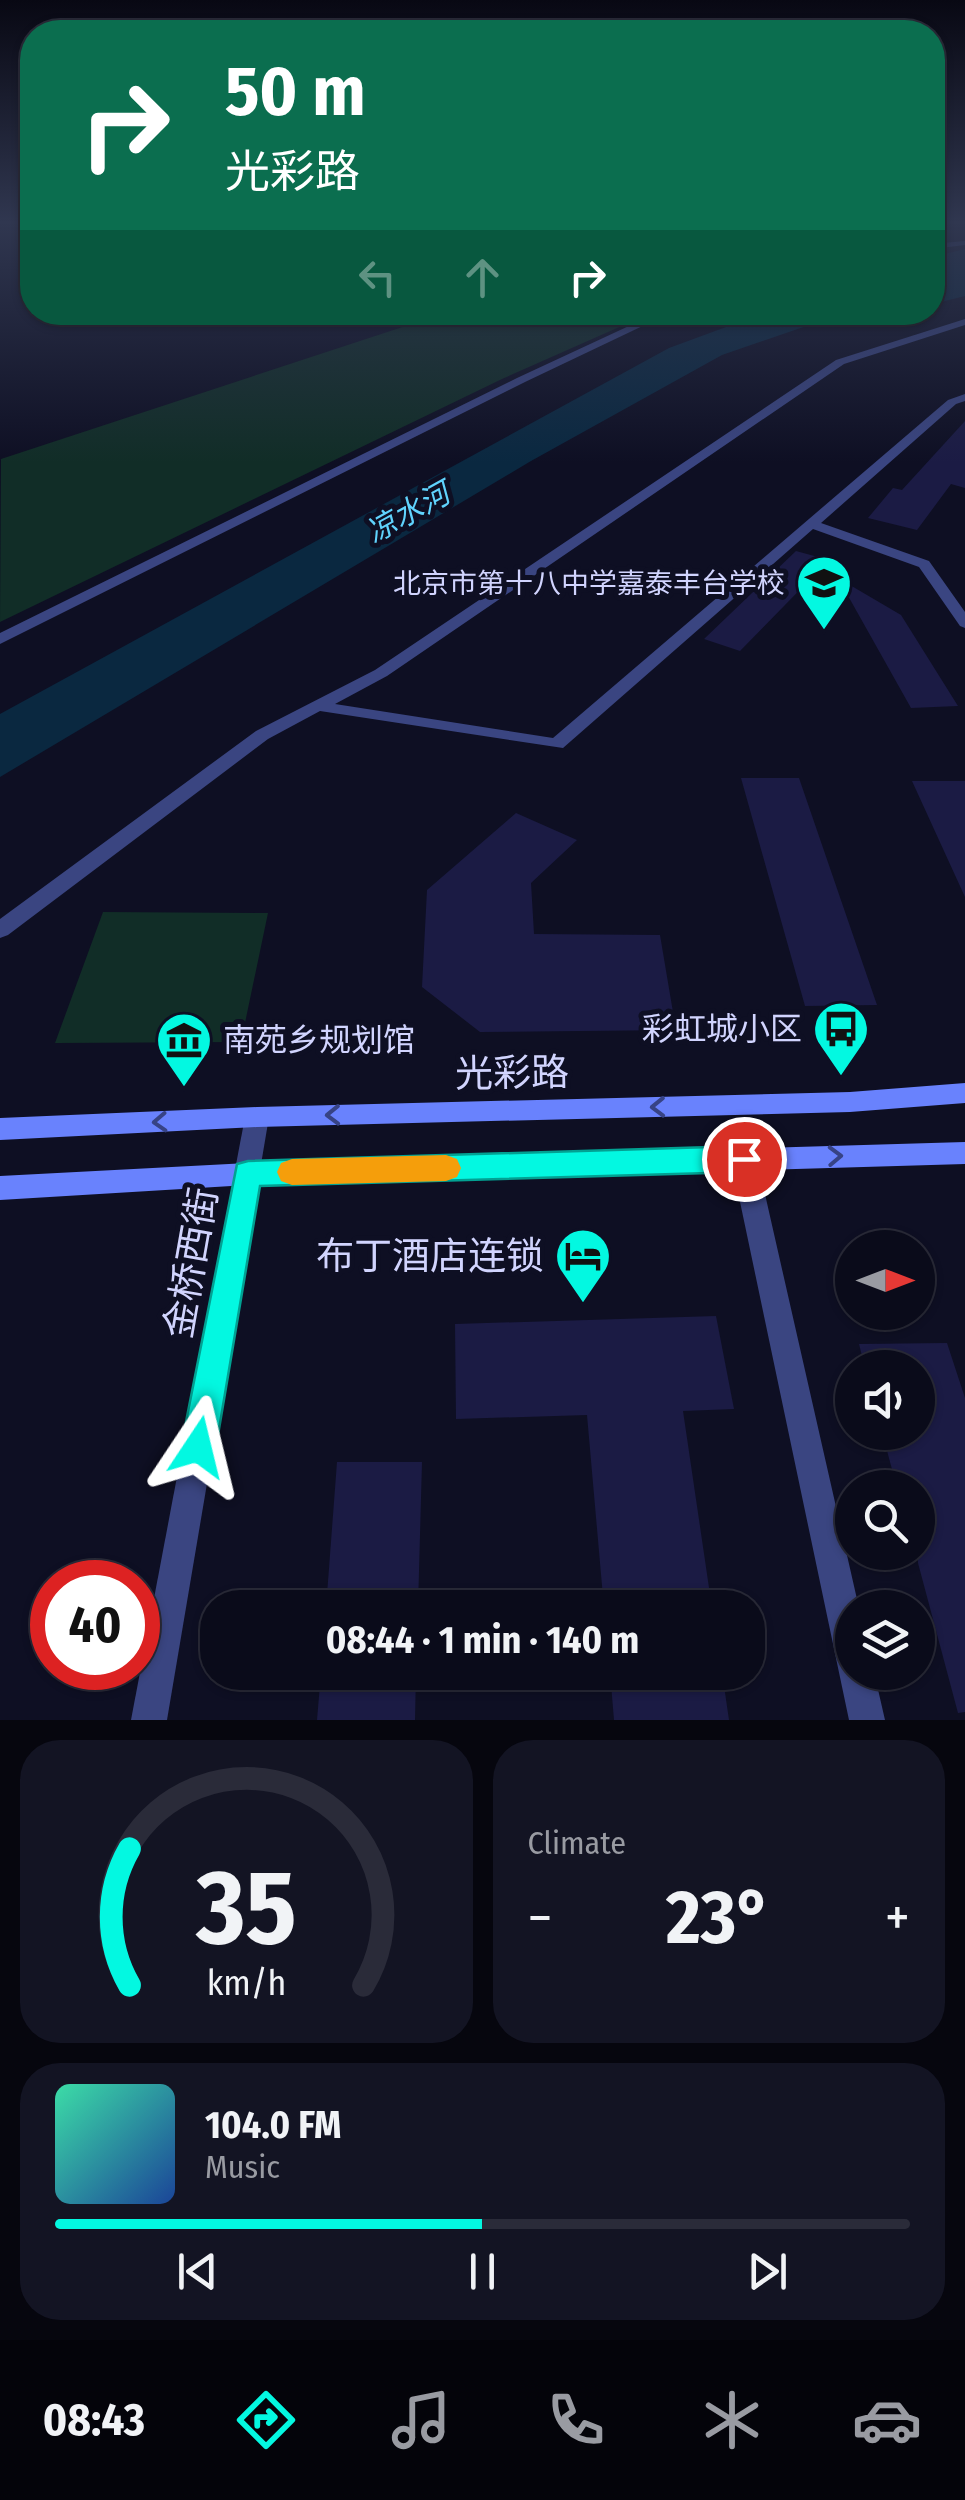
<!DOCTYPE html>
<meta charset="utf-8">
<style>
:root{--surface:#0a0b1a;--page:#131423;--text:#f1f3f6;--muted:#999ba2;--line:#2a2b39;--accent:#03f8e1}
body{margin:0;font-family:"Fira Sans Condensed","Noto Sans SC",sans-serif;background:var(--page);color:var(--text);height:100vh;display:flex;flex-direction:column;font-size:38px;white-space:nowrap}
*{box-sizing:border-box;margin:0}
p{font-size:32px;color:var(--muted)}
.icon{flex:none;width:55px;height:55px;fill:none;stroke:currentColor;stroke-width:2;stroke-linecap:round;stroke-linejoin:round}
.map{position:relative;height:1720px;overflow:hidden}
.sheet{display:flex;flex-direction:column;gap:20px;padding:20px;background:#06060e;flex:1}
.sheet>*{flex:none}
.hud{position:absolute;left:20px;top:20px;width:925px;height:305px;border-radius:40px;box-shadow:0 2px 8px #0004,0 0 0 2px var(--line);background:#0b6e4f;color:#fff;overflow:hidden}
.needle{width:65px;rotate:90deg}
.buttons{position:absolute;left:835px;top:1230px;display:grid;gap:20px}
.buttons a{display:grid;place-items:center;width:100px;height:100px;border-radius:50%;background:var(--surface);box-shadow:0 2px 8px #0004,0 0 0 2px var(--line);font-size:50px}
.speed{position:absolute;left:30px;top:1560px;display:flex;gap:20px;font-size:50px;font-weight:700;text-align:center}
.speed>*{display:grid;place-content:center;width:130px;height:130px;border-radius:50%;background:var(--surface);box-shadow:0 2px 8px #0004,0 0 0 2px var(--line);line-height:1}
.speed .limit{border:15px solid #d22;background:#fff;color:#111}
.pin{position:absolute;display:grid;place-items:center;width:85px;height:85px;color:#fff;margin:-42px;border:5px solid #fff;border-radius:50%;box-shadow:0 2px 10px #0007}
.me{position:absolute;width:110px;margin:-55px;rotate:10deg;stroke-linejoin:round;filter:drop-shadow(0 0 8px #0008)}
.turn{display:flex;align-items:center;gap:35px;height:210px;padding:0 40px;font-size:45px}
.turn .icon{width:130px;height:130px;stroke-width:2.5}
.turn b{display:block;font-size:70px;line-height:85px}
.lanes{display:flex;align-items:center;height:95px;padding:0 40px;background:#0003;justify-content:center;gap:50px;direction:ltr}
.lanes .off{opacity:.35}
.big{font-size:75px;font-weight:700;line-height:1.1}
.sheet .widget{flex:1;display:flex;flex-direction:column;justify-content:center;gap:15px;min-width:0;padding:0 35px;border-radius:40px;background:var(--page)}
.sheet .dial{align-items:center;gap:0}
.dial svg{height:260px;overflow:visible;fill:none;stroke:var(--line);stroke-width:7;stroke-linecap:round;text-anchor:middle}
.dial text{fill:var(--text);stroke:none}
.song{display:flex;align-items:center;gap:30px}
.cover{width:120px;height:120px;border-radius:15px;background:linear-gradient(135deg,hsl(160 70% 55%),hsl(220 70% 35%))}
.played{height:10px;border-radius:5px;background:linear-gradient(90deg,var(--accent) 50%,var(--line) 50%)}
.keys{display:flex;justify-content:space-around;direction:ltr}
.heat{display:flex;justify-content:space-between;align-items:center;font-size:55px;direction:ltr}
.sheet .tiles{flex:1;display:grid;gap:20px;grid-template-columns:1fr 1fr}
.widget:last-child{grid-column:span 2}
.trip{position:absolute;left:200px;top:1590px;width:565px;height:100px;border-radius:40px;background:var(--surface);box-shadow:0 2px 8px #0004,0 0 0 2px var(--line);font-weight:700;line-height:100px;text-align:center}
.tab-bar{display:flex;height:160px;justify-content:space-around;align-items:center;background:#04040a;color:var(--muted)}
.tab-bar .icon{width:70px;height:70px}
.tab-bar .selected{color:var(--accent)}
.tab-bar b{font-size:45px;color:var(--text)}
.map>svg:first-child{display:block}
</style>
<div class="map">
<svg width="965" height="1720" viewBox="0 0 965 1720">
<rect width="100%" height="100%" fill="#0e0f23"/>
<!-- green -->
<path fill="#112d27" d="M459 313H651L502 379 0 622 1 459 430 318Z
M103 912 268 913 241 1042 55 1043Z"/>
<!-- water -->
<path fill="#0a2840" d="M965 249V296L933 304V257Z
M764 313H903L876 320 827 319 722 355 531 461 0 777V714L669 348Z"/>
<!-- building -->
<path fill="#1b1b44" d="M965 421V488L951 484 917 530 868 518 893 488 902 490Z
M796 551 829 560 740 651 704 639Z
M838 578 901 615 958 706 911 708Z
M741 778H799L877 1005 805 1006Z
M912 781H965V897Z
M516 813 577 840 531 883 534 934 660 935 676 1030 480 1032 422 987 427 890Z
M716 1316 734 1409 683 1411 712 1608H604L587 1415 456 1419 455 1324Z
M947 1343 965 1398V1712L958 1713 918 1563V1488H897L882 1432H918V1368H865L859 1344Z
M337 1462H422L418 1608H326Z
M321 1672H416L415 1720H317Z
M610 1672H722L729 1720H614Z"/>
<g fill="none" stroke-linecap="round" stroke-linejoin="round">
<!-- minor -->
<path fill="#3a4581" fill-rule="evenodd" d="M965 241V245L932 249V244Z
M659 312H672L525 382 0 644V633L517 378Z
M965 319V325L844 364 387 676 335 704 553 738 948 400 965 394V401L956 404 821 523 929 561 965 612V628L960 626 919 567 813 529 563 748 320 711 268 739 8 935 0 938V919L256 731 375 670 836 360Z
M744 1148 753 1151 757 1159 859 1608H852V1672H874L885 1720H849L731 1159 735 1151Z"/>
<!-- tertiary -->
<path fill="#3a4581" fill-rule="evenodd" d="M257 1107 266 1110 269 1117 167 1720H131L245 1117 248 1110Z"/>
<!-- secondary -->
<path fill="#6982fd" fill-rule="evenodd" d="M965 1083V1103L850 1112 257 1127 0 1140V1118L257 1107 850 1092Z
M965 1142V1164L248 1185 0 1200V1176L248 1163Z"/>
</g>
<!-- one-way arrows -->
<defs><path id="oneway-chevron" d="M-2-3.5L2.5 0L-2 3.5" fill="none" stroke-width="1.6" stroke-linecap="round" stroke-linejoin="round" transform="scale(2.5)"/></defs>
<g stroke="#374385">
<use href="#oneway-chevron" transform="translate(658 1107) rotate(179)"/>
<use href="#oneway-chevron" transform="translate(333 1115) rotate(179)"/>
<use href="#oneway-chevron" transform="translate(160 1122) rotate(177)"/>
<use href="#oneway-chevron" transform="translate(835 1156) rotate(-2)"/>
</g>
<!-- sky -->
<linearGradient id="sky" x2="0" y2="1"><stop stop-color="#080813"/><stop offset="0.48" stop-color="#303750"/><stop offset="1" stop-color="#303750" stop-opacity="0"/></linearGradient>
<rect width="965" height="463" fill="url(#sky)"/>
<!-- route -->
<path fill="#03f8e1" stroke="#02a192" stroke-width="2.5" d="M744 1146 754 1150 759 1159 754 1168 744 1172 260 1186 216 1447 211 1459 198 1464 186 1459 181 1447 237 1164 248 1161Z"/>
<!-- slow -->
<path fill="#f59e0b" d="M446 1155 457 1159 461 1168 457 1177 446 1181 292 1185 281 1181 277 1172 281 1163 292 1159Z"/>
<!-- icons -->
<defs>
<g id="school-pin" transform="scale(2.875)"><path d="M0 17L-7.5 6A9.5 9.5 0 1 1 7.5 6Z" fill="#03f8e1" stroke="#0e0f23"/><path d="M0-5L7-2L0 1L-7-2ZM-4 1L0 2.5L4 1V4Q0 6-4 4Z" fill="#111"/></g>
<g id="bus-pin" transform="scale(2.875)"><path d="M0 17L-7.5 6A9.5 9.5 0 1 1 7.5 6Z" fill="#03f8e1" stroke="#0e0f23"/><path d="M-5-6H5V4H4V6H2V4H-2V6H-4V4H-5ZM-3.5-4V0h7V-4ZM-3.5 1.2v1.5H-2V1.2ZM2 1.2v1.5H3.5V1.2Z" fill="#111"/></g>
<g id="museum-pin" transform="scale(2.875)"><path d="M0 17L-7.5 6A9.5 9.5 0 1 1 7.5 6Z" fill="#03f8e1" stroke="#0e0f23"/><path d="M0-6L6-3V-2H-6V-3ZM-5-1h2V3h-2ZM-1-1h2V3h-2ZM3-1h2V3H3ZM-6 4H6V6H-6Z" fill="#111"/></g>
<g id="hotel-pin" transform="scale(2.875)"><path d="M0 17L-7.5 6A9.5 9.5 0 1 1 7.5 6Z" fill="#03f8e1" stroke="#0e0f23"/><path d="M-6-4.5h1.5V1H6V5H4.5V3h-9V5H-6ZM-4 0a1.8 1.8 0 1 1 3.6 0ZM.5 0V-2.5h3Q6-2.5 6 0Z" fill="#111"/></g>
</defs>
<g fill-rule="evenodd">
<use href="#school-pin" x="824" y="583"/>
<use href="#bus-pin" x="841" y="1029"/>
<use href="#museum-pin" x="184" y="1040"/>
<use href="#hotel-pin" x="583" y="1256"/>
</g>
<g text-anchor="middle" stroke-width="10" stroke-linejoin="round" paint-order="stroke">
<!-- far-poi labels -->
<g font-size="28" fill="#d1d4fe" stroke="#0e0f23" text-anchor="end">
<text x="785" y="593">北京市第十八中学嘉泰丰台学校</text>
</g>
<!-- far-water labels -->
<g font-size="30" font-style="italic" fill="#60d3fd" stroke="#0e0f23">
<text transform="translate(408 513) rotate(-29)" y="10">凉水河</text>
</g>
<!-- poi labels -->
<g font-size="32" fill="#d1d4fe" stroke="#0e0f23" text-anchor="end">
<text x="802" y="1040">彩虹城小区</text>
<text x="223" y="1051" text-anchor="start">南苑乡规划馆</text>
</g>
<!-- near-street labels -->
<g font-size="38" fill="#d1d4fe" stroke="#0e0f23">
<text transform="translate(512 1073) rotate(-1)" y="13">光彩路</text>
<text transform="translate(191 1263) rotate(-80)" y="13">金桥西街</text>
</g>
<!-- near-poi labels -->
<g font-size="38" fill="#d1d4fe" stroke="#0e0f23" text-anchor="end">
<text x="544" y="1269">布丁酒店连锁</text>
</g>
</g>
</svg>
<div class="buttons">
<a><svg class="needle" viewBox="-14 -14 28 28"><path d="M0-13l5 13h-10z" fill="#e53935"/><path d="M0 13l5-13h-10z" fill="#999ba2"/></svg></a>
<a><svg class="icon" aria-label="sound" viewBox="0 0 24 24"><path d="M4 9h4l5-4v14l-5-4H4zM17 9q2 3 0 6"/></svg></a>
<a><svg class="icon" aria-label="search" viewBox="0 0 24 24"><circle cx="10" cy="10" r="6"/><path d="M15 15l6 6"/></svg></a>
<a><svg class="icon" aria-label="layers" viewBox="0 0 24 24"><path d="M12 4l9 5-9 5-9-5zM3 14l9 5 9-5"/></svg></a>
</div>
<div class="speed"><div class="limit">40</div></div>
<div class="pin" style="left:744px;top:1159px;background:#d93025"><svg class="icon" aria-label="arrive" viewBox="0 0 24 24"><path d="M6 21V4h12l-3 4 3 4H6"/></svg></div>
<svg class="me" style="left:198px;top:1447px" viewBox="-20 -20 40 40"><path d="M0-17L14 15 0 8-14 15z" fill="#03f8e1" stroke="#fff" stroke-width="4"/></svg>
<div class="trip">08:44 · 1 min · 140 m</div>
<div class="hud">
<div class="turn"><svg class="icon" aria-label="right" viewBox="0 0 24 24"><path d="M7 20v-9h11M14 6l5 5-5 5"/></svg><div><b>50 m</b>光彩路</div></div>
<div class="lanes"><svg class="icon off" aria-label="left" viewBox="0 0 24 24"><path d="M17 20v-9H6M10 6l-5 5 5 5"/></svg><svg class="icon off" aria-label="ahead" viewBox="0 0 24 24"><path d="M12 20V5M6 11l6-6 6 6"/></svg><svg class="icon" aria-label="right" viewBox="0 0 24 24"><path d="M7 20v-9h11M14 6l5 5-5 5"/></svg></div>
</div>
</div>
<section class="sheet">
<div class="tiles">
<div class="widget dial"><svg viewBox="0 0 100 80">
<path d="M14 69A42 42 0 1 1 86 69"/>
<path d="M14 69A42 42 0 0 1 14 27" stroke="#03f8e1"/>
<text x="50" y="56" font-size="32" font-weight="700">35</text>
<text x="50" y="72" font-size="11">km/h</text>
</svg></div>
<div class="widget"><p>Climate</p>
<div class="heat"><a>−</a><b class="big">23°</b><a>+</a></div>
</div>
<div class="widget">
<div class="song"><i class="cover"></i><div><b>104.0 FM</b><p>Music</p></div></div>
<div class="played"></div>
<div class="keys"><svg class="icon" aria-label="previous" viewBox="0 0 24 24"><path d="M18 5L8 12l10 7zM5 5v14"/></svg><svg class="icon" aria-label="pause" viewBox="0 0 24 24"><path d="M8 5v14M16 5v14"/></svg><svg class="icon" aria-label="next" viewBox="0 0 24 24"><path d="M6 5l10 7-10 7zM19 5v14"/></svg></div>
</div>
</div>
</section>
<nav class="tab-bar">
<b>08:43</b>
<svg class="icon selected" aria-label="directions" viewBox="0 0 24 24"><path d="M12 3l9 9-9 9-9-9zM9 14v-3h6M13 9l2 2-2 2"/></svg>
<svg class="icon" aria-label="music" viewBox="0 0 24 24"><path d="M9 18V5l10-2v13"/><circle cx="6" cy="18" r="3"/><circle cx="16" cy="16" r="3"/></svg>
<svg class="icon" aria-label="phone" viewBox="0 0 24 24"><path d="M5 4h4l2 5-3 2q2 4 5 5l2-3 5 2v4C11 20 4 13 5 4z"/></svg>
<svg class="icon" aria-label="climate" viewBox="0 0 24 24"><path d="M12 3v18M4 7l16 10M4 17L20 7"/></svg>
<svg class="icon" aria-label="car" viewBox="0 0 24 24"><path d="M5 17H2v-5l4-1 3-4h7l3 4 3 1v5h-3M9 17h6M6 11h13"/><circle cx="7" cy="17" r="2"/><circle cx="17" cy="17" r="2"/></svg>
</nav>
